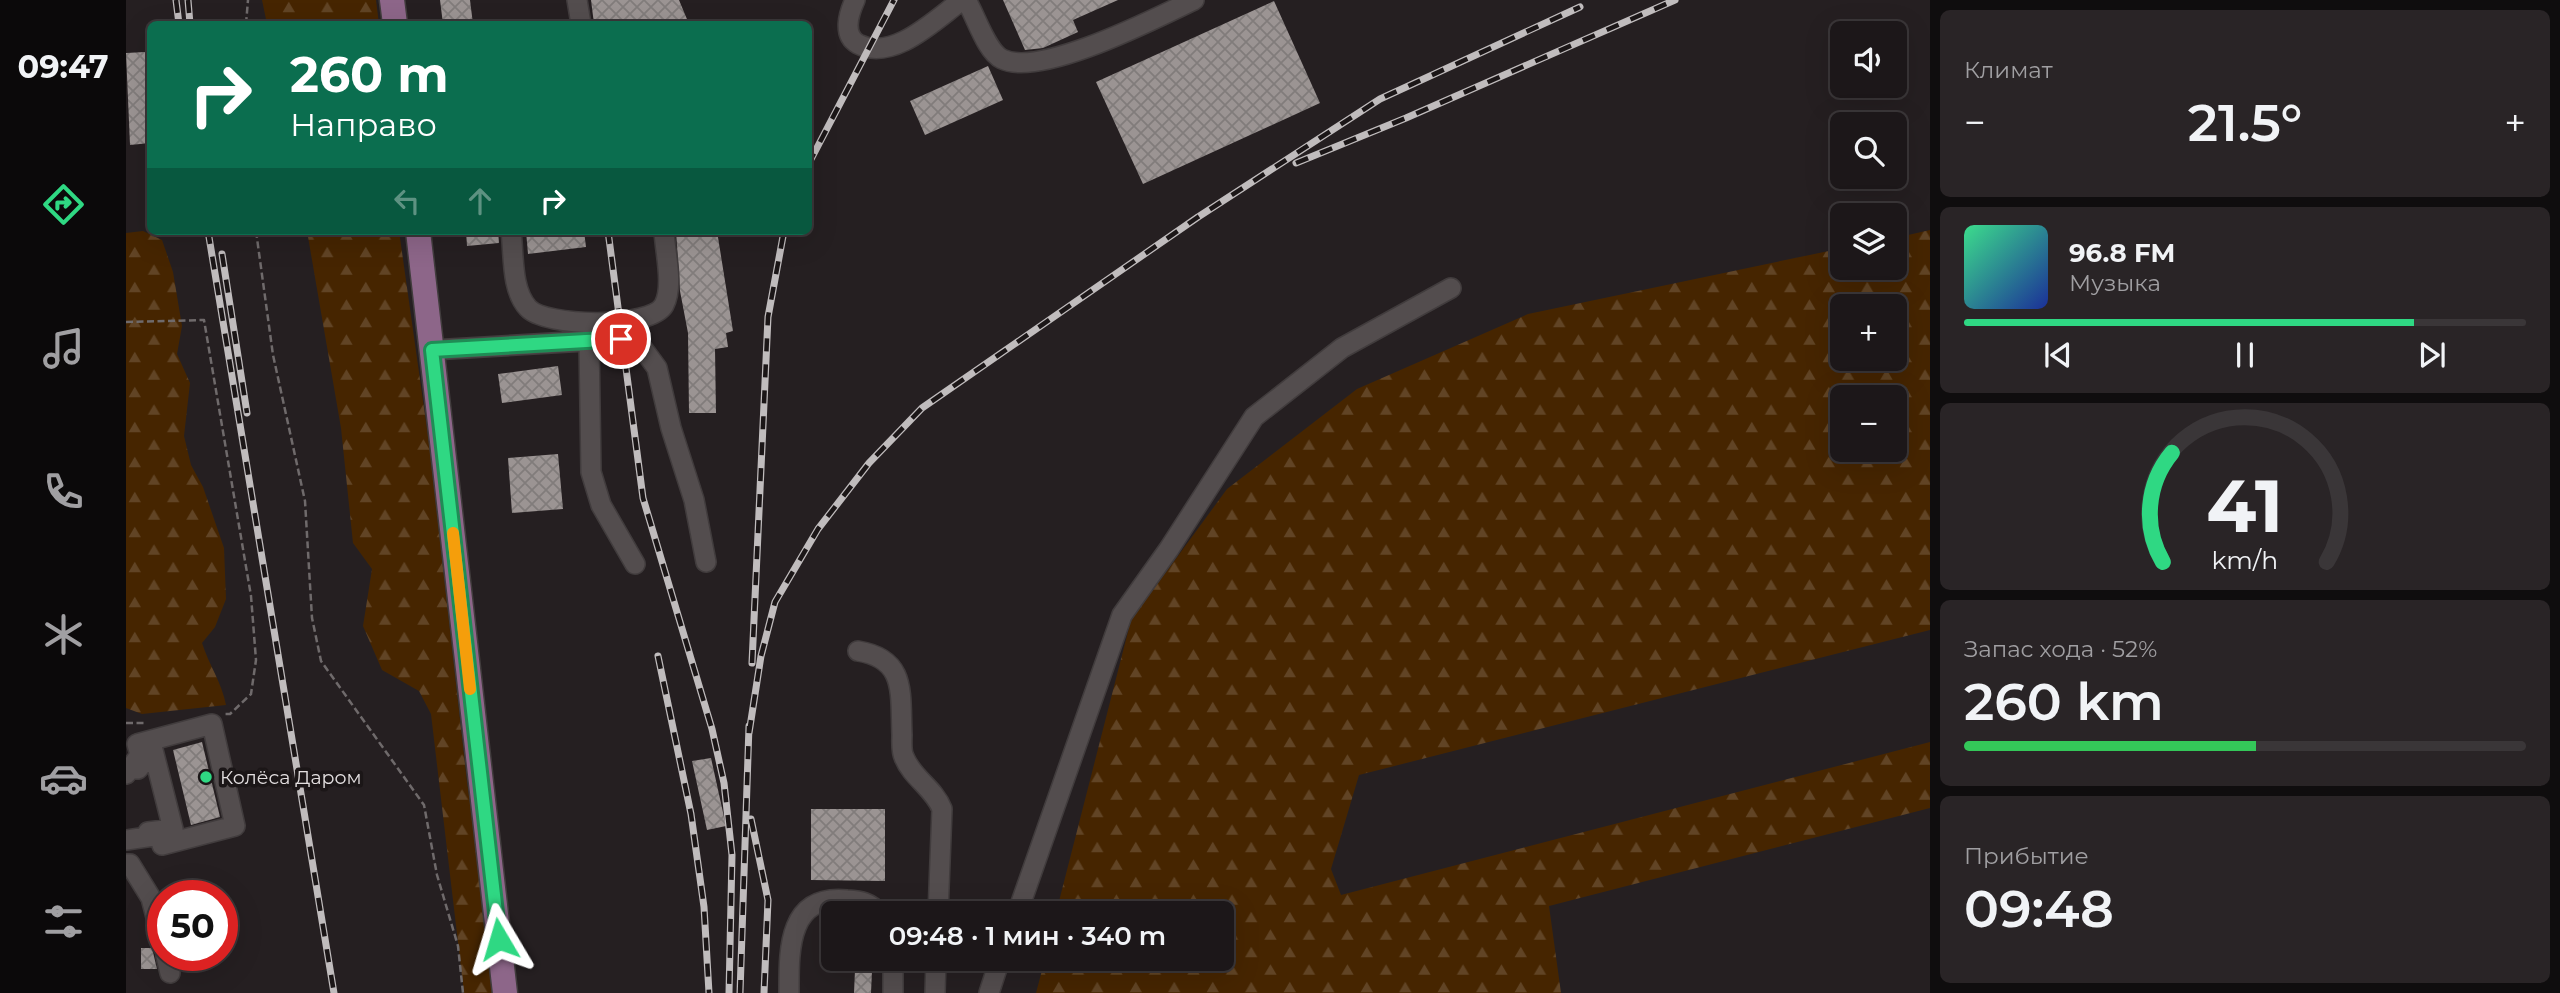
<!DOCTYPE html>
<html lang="ru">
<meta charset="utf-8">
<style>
:root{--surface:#1c1719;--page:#292426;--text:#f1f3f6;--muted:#a09fa2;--line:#3a3638;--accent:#2fd883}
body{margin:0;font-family:Montserrat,sans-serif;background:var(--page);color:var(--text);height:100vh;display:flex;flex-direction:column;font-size:26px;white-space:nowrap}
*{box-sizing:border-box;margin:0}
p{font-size:23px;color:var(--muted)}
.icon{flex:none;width:38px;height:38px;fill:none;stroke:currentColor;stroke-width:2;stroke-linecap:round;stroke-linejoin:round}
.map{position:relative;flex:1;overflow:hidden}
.details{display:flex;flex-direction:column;gap:10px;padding:10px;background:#0f0d0e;width:630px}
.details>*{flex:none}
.hud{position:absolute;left:21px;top:21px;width:665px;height:214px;border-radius:10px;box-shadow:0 7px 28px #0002,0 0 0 2px var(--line);background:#0b6e4f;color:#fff;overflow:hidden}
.controls{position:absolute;left:1704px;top:21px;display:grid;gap:14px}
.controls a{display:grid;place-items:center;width:77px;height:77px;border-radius:10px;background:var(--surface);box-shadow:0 7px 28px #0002,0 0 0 2px var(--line);font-size:35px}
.speed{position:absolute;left:21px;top:880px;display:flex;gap:14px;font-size:35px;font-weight:700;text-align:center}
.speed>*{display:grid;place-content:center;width:91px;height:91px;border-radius:50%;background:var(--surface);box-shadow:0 7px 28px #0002,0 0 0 2px var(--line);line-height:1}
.speed .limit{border:10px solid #d22;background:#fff;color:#111}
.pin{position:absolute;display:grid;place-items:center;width:60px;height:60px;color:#fff;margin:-30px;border:4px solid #fff;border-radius:50%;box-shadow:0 2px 7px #0007}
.me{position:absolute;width:77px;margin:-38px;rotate:353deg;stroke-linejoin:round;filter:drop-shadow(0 0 5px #0008)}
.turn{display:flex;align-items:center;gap:24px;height:147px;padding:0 28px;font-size:32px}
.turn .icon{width:91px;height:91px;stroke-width:2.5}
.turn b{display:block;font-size:49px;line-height:60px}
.lanes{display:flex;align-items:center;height:66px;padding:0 28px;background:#0003;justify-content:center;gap:35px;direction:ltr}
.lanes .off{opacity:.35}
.big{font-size:52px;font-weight:600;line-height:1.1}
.details .tile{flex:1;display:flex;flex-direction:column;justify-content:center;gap:10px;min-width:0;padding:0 24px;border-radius:10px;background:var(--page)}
.details .dial{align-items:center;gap:0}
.dial svg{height:182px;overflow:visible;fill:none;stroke:var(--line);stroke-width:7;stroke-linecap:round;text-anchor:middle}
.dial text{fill:var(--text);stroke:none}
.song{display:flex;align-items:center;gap:21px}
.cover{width:84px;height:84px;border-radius:10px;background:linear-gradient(135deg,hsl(150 70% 55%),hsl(230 70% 35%))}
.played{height:7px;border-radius:4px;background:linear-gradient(90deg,var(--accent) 80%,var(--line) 80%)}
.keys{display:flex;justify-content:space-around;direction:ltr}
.heat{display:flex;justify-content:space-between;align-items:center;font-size:38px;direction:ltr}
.charge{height:10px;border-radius:5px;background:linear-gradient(90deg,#34c759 52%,var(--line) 0)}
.trip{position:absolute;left:695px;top:901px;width:413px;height:70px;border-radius:10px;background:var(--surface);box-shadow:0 7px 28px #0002,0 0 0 2px var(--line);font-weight:600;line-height:70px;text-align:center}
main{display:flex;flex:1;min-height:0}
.menu{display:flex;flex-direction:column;width:126px;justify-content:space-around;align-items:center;background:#0b090a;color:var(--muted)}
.menu .icon{width:49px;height:49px}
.menu .current{color:var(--accent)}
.menu b{font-size:32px;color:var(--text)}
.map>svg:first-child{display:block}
</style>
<main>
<nav class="menu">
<b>09:47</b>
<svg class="icon current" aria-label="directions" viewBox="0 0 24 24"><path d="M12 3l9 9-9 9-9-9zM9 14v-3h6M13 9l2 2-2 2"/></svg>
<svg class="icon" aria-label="music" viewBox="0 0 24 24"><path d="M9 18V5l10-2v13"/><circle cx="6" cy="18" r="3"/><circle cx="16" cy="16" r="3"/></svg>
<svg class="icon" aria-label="phone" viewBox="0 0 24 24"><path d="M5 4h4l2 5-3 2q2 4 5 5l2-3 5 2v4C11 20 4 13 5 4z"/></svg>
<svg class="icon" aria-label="climate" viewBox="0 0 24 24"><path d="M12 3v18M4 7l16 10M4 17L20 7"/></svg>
<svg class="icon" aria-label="car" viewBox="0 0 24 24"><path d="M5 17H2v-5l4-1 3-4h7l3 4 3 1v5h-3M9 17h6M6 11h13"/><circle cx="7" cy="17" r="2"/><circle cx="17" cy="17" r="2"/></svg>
<svg class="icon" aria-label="filters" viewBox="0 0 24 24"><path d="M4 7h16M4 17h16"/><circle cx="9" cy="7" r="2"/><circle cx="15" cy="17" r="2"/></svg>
</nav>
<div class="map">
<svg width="1804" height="993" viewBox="0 0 1804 993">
<defs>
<pattern id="forest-firs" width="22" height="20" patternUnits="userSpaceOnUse" patternTransform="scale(1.75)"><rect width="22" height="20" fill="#462500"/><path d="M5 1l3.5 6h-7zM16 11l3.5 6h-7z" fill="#614425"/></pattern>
<pattern id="building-cross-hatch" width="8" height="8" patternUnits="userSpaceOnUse" patternTransform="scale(1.75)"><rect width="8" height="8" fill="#9b9493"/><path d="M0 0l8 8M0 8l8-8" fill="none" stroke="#817c7b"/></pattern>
</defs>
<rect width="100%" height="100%" fill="#251f21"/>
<!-- forest -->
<path fill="url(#forest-firs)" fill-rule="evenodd" d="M136 0H250L253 24H141Z
M1804 230V630L1233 775 1205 869 1215 895 1804 742V808L1423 906 1435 993H910L919 959H1096V914L930 913 1005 620 1101 489 1231 389 1402 314 1717 248V268H1769V238ZM1717 306H1769V359H1717ZM1717 397H1769V450H1717Z
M17 231 36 240 47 272 56 326 51 354 64 383 58 436 65 465 77 487 98 548 100 599 89 627 76 643C83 665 96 683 100 705L16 714 0 708V233Z
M181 231H273L303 443 341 782 371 993H338L305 714 293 691 256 670 237 626 246 569 227 543 215 428Z"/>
<!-- building -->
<path fill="url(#building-cross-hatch)" d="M314 0H344L347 24H317Z
M465 0H553L563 24H468Z
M877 0H992L947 20 952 32 917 48 899 50Z
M1148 1 1194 103 1017 184 970 82Z
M19 52 24 143 4 145 0 53Z
M862 66 877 100 799 135 784 101Z
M340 231H372L373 243 341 246Z
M400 231H458L460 247 402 254Z
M550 231H591L607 331 600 333 602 347 589 349 590 413H563L562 333 554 291Z
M432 366 436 395 376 403 372 374Z
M432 454 437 509 386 513 382 458Z
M76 742 94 817 65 825 47 750Z
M585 758 600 826 581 830 566 761Z
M685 809H759V881L685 880Z
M15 948H26L31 969H15Z
M729 970 746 971 745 993H728Z"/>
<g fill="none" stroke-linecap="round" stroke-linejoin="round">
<!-- minor casing -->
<g stroke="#413c3d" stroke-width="22">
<path id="minor" d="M451 0 455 24
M729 0C723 13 716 35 732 44 767 62 809 20 836 0
M840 0C850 16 860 51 876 59 914 78 1030 18 1068 0
M385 231C388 254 385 290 402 308 419 327 525 329 538 305 548 286 539 252 538 231
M463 341 465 472 475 505 509 564
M306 350 495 339 517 349 531 368 545 428 568 500 580 562
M732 651C781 659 774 693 776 735 776 741 775 751 778 757 786 778 808 788 816 809L812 914
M12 769 27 750 47 829 22 832
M0 774 14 755 11 744 86 724 109 826 36 845 34 835 0 840
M0 864H4L25 898 37 944
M891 914 996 615 1043 549 1128 417 1216 348 1325 288
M40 956 44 973
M663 993C663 951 661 894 721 900 735 901 744 902 754 914
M767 993V959
M809 993 810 959
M863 993 874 959"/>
</g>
<!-- major casing -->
<g stroke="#413c3d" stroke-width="27">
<path id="major" d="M266 0 269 24
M292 231 379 993"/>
</g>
<!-- path -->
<path stroke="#6f6a6b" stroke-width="2.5" stroke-dasharray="7 3.5" stroke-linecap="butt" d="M120 24 122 0
M130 231 147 355 179 501 186 618 195 661 298 805 311 875 332 946 337 993
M0 322 78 320 125 596 130 660 125 694 104 714H99
M0 723H19"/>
<!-- minor -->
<use href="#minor" stroke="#534d4e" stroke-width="19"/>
<!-- major -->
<use href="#major" stroke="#8d6689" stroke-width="24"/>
<!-- rail casing -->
<g stroke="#c0bcbd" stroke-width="7">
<path id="rail" d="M50 0 53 24
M62 0 64 24
M1170 163 1280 118 1549 0
M682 165 768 0
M82 231 208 993
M482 231 517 498 586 729 598 783 606 855 603 993
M96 254 121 413
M532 656 565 814 578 907 583 993
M626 663 642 317 658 231
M623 733 635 656 649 602 692 529 743 463 796 408 1072 217 1254 99 1454 7
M625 819 642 900 638 993
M614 993 623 726"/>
</g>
<!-- rail -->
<use href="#rail" stroke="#1b1617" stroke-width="4.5" stroke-dasharray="13" stroke-linecap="butt"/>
</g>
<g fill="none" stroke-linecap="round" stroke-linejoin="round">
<!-- route casing -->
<g stroke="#1f8c55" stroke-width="18">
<path id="route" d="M373 939 306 350 495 339"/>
</g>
<!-- route -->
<use href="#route" stroke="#2fd883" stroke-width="12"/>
<!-- slow -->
<path stroke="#f59e0b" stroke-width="12" d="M327 533 344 689"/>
</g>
<!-- markers -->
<circle fill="#2fd883" stroke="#1b1617" stroke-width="2.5" cx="80" cy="777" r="7"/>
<g text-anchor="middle" stroke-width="7" stroke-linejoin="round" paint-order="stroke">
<!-- poi labels -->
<g font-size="19" fill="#e3dfe0" stroke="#1b1617" text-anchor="start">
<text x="94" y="784">Колёса Даром</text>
</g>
</g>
</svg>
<div class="controls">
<a><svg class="icon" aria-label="sound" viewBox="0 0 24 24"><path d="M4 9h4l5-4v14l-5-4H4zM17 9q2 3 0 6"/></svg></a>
<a><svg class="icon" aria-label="search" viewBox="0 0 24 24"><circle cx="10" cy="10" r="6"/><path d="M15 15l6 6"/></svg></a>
<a><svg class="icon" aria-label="layers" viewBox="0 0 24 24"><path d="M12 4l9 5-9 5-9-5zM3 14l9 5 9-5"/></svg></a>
<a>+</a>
<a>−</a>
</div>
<div class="speed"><div class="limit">50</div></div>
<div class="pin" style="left:495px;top:339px;background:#d93025"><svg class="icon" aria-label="arrive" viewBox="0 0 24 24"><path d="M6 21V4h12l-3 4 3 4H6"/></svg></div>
<svg class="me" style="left:373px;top:939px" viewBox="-20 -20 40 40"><path d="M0-17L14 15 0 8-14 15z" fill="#2fd883" stroke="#fff" stroke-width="4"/></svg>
<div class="trip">09:48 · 1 мин · 340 m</div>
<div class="hud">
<div class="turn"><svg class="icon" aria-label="right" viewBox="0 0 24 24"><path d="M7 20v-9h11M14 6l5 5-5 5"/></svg><div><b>260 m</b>Направо</div></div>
<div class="lanes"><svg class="icon off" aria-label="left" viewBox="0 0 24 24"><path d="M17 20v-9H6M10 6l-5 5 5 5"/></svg><svg class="icon off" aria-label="ahead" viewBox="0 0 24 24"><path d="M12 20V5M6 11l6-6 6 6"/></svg><svg class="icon" aria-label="right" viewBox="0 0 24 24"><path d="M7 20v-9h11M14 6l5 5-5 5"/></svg></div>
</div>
</div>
<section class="details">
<div class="tile"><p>Климат</p>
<div class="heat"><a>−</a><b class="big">21.5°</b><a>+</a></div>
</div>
<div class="tile">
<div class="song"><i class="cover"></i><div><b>96.8 FM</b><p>Музыка</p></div></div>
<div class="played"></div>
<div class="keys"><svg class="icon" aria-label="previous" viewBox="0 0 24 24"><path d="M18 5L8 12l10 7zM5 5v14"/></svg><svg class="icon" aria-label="pause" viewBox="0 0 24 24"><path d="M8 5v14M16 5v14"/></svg><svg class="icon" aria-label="next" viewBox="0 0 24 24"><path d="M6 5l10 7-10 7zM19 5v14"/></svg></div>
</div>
<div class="tile dial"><svg viewBox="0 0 100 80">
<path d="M14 69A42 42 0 1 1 86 69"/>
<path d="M14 69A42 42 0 0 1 18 21" stroke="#2fd883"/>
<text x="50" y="56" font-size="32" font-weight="700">41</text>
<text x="50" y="72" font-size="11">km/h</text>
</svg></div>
<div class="tile"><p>Запас хода · 52%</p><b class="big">260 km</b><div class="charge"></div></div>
<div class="tile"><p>Прибытие</p><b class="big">09:48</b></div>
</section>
</main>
